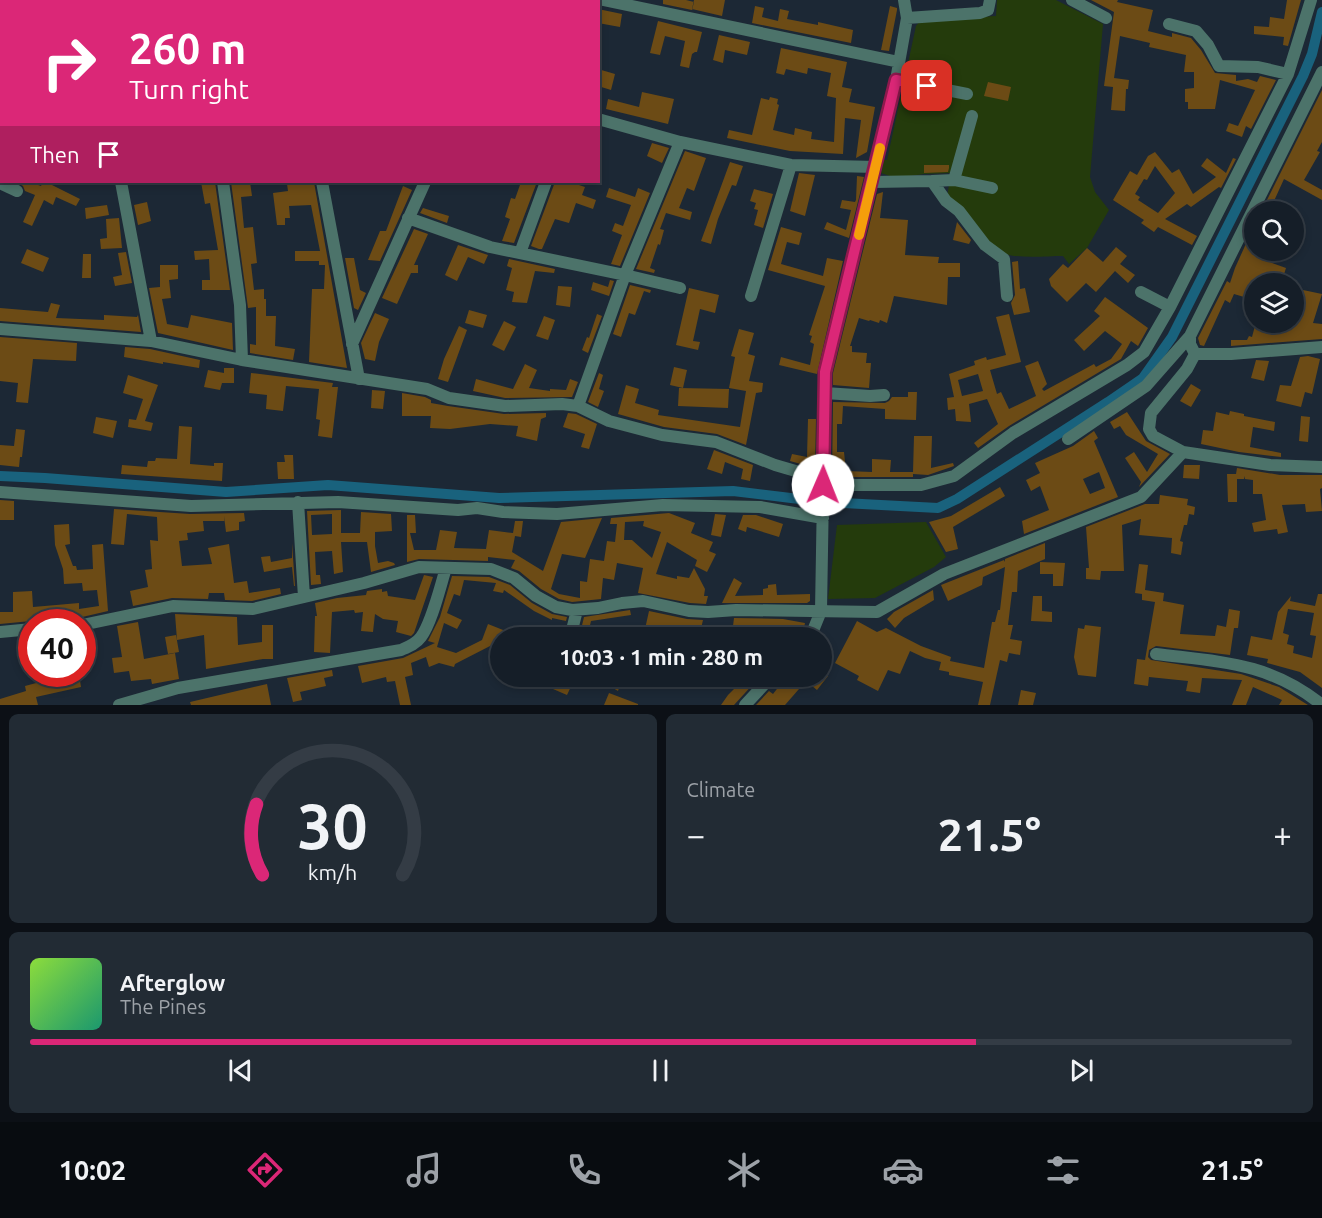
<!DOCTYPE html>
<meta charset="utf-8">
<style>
:root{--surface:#151e28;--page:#222b34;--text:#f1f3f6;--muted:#9da2a8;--line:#343c45;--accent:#db2777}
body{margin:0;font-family:Ubuntu,sans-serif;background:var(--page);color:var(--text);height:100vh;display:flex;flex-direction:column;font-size:22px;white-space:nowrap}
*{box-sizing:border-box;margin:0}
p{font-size:20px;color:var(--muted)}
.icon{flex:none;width:33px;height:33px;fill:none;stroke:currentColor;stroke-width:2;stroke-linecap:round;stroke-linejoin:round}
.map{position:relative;height:705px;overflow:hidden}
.side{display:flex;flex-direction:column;gap:9px;padding:9px;background:#0c1016;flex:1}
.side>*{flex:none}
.banner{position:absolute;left:0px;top:0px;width:600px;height:183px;box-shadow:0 3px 9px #0003,0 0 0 2px var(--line);background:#db2777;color:#fff;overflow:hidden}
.buttons{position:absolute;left:1244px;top:201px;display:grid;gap:12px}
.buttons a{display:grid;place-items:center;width:60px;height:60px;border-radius:50%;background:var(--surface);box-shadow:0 3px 9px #0003,0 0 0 2px var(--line);font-size:30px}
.speed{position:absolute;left:18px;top:609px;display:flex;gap:12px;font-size:30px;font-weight:700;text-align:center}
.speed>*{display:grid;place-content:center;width:78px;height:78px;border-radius:50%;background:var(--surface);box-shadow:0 3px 9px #0003,0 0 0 2px var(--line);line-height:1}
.speed .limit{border:9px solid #d22;background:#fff;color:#111}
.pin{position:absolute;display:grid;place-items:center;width:51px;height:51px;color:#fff;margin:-26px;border-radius:12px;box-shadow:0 3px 9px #0006}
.me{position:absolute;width:66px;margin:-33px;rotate:1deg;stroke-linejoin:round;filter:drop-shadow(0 0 4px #0008)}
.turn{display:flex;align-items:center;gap:21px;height:126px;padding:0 30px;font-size:27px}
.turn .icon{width:78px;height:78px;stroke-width:2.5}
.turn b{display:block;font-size:42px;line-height:51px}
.then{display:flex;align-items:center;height:57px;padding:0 30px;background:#0003;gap:12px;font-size:22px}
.big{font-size:45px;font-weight:700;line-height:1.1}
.side .widget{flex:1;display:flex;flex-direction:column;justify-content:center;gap:9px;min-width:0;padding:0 21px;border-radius:9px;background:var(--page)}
.side .dial{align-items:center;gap:0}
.dial svg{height:156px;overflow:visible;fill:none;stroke:var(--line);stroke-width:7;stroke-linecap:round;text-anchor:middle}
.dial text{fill:var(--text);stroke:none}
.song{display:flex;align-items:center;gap:18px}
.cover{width:72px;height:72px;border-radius:9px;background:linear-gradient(135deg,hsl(90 70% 55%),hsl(160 70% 35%))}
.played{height:6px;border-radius:3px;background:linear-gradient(90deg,var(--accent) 75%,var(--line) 75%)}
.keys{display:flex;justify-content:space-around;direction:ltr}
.heat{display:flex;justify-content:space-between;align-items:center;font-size:33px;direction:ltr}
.side .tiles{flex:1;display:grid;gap:9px;grid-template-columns:1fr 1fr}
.widget:last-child{grid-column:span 2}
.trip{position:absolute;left:490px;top:627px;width:342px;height:60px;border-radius:30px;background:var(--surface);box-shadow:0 3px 9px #0003,0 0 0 2px var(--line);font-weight:700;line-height:60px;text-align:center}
.dock{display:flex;height:96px;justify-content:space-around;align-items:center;background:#080c10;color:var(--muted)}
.dock .icon{width:42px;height:42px}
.dock .current{color:var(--accent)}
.dock b{font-size:27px;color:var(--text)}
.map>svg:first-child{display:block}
</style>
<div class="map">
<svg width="1322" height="705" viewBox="0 0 1322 705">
<rect width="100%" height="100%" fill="#1c2835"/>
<!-- green -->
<path fill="#243b0c" d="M997 0H1056L1103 24 1090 177 1095 192 1109 210 1087 248 1069 264 1063 256C1046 256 1017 259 1002 253 983 245 961 213 947 197L951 173 924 174 896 178 881 173 884 160H887L916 26 920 21 996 16Z
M926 522 946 557 934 567 875 598 828 599 837 525Z"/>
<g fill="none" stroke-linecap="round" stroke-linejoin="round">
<!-- canal -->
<path stroke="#19627d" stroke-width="10" d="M0 476 45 478 226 492 328 485 499 498 733 491 824 502 938 508 957 499 1108 402 1143 378 1172 337 1303 76 1312 54 1322 12"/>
</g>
<!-- building -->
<path fill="#6c4b15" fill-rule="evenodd" d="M663 0H686L694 2 692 10 663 4Z
M694 0H725L722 16 692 9Z
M1091 0H1118L1117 2 1153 10 1148 31 1172 37V33L1191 38 1201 50 1215 73 1236 75V81L1248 79 1257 82 1260 76 1276 80 1251 129 1246 126 1242 137 1226 131 1229 123 1238 126 1255 90 1220 80 1215 109H1188V102H1185V89L1194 88V72H1184L1186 55 1149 47 1150 43 1120 36 1114 78 1129 80 1128 89H1126L1125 111 1111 110 1113 87 1104 86 1114 12Z
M1287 0H1301L1288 46 1283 45 1284 37 1254 34V26L1269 27 1270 17 1284 19Z
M755 6 764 8 762 17 778 21 780 9 789 11 787 19 818 25V22L853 30 851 43 752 23Z
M890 6 897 8V10L889 51 881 50Z
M598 9 622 14 620 27 598 23Z
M658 21 702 32 697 52H695L692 54 689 68 680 66 685 41 665 36 660 55 650 53Z
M719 35 750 42 747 55 725 50 723 63 713 60Z
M781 48 847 62 842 87 852 89 849 102 875 107 867 152 856 158 861 120 845 118 843 154 790 151 727 138 729 130 752 135 761 98 769 100 770 97 778 99 777 104 779 105 773 130 794 135 795 128 812 132 811 139 834 142 836 98 827 96 831 73 808 68 807 74 786 69 784 75 776 73Z
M598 69 615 74 611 90 598 86Z
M988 82 1011 87 1008 101 984 96Z
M1322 90V142L1317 151 1320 152 1304 180 1322 190V200L1284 179 1269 212H1261Z
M642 92 674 99 668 124 606 109 608 99 639 107Z
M652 143 669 148 662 163 647 156Z
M685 151 706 158 694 191 687 188 679 208 692 212 690 220 666 213 660 229 664 230 660 245 658 244 650 268 655 270 654 273 636 269Z
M1155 152 1172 173 1179 169 1193 194 1216 177 1201 166 1207 158 1226 173 1233 158 1236 159 1221 188 1219 187 1191 207 1187 204 1165 219 1197 236 1192 245 1158 227 1154 232 1141 223 1144 220 1113 200 1130 171 1137 175 1148 156ZM1155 166 1175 193 1158 213 1138 200 1140 197 1135 194 1144 179 1147 180Z
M730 162 743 166 736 186 732 185 718 219 711 244 701 241Z
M924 165H949V168L948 172 924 173Z
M799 173 815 175 805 216 790 211Z
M857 176 864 177 849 238 824 229 827 222 846 230 851 210 840 208 842 200 855 202 856 200Z
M16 182H30L41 186 43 182H53L52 185 80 199 76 206 56 197 53 205 44 200 32 226 23 222 35 195 25 191 23 186Z
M201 182H215L230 290H202V280H210L209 259 195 260 194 251 218 250 210 203 205 204Z
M231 182H250L252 196 241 197 244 228 253 227 257 263 251 264 254 290 264 289V299H266V316H276L275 346 295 349 293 360 250 353V344L256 345V307L248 308Z
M302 182H314L347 368 309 362 312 289H324L325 265H319V261H295V251H320L311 205 289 206 290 218H285V225H277L273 193 288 191 287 184Z
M521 182H537L514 243 502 241 510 219 505 217 511 198 515 199Z
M555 182H570L585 187 582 195 596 200 593 209 576 203 569 223 555 219 542 249H539L531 246Z
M403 186 412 190 380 261 368 260 380 231H386Z
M609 188 635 197 638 188 650 193 620 266 611 264 622 235 612 231 615 223 623 226 631 205 606 197Z
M754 189 773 194 763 228 754 225 758 210 754 209 756 203 750 201Z
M883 192 880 218 908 220 905 255 939 257 938 263H960V277H948L947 305 894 296 887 323 880 320 879 323 870 320 869 321 859 318 850 346H852V352L867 353 866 363H871L869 388 833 385V373L877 194Z
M147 202 151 221 138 225 134 205Z
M107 205 109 215 86 219 85 208Z
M423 208 449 216 447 223 420 213Z
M119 218 122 248 101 249 100 239 107 238 106 219Z
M957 222 971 240 969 244 953 240Z
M1254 226V250H1277L1272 263 1286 268 1281 284H1254V300L1234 294 1230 303 1225 300 1204 346 1200 345 1198 338 1227 281 1230 283 1235 268Z
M781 227 802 233 799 245 787 242 781 264 823 276 827 258 843 261 817 374 779 365 781 357 810 365 814 344 810 342 812 336 809 335 825 286 768 270Z
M414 229 428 234 414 265H418V273H411L397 304 382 298Z
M458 245 488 255 484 264 468 257 457 281 445 275Z
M1116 247 1127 256 1120 264 1135 275 1128 283 1115 271 1096 292 1086 283 1067 302 1051 286 1049 279 1063 264 1068 268 1087 248 1103 262Z
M27 249 49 258 43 272 21 263Z
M126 252 132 283 115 286 113 277 122 275 118 253Z
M83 254H91V278H82Z
M345 258H354L360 290 366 293 358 310 354 308Z
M509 259 555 269 554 273 535 271 527 303 512 302 514 292 506 290 512 268 507 266Z
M1018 261 1020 289 1025 288 1030 312 1014 315 1011 303 1015 295 1012 262Z
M160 265H178V279L169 280 171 298 162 299 167 324 188 328 191 315 232 323 233 350 158 333 149 288 160 287Z
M610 280 614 281 609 296 591 290 593 282 608 287Z
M630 285 651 290 650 293 644 291 635 315 629 313 621 337 613 334Z
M558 286 572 287 570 307 556 305Z
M689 288 719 295 715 313 700 309 693 341 700 342 698 350 676 345Z
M1303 290 1322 294 1313 323 1322 324V339L1231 346V340H1247L1249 336 1252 337 1256 322H1293V315L1297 316Z
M1105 297 1148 328 1138 346 1131 341 1121 359 1009 426 978 448 974 443 998 424 987 399 969 404 971 422 956 421 955 409 948 410 947 398 954 397 949 374 975 365 974 361 986 357 987 360 1006 355 996 317 1009 314 1021 362 990 370 997 394 1001 392 1009 409 1036 396 1025 366 1038 361 1047 384 1042 389 1044 391 1094 364 1096 367 1111 359 1122 344 1105 331 1084 351 1074 340 1100 316 1094 311ZM978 374 983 391 962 396 958 380Z
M51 303 60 305 56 318 104 320V315L137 317 138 315 141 332 0 321V308L48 312Z
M469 310 487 315 483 328 465 323Z
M375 313 389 319 379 342 375 361 365 359 361 343Z
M597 314 602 316 588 353 582 350 587 337 589 338Z
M544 316 555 320 548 340 536 336Z
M504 321 516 327 504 351 492 345Z
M459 326 467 330 448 382 438 379 444 359Z
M739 329 754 333 748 354 755 356 749 381 763 383 762 392 756 393 746 445 717 434 664 427 618 414 626 385 639 389 635 403 659 410 658 415 740 427 746 391 729 388 735 357 731 356Z
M0 337 77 343 76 361 33 359 28 403 16 402 18 383 0 381Z
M125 347 150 349 200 360 199 368 163 362V364L124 357Z
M1308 356 1320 359 1312 394 1305 392 1301 407 1276 401 1280 385 1291 386 1300 357Z
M1256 360 1269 361 1264 381 1251 378Z
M525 364 537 370 529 388 550 391V389L566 390 570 379 578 382 572 397 505 398 473 391 476 379 513 389Z
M674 367 687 370 683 388 670 385Z
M224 368H234V383H222L220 390 204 387 208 370 224 373Z
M251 373 333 383 332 387H338L332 438 318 436 320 420 316 419 319 389 286 386 283 411 266 409 267 395 249 393Z
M599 373 603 375 599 389 604 391 598 407 588 402Z
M128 375 158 385 145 421 153 423 151 431 128 427 129 419 136 420 143 399 123 393Z
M1191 384 1201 390 1191 407 1180 401Z
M679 388 729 389 728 408 678 406Z
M372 390 385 391 383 409 371 408Z
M908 392H917L916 420 885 419V409L843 406 842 424H837V452H844L846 471 872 472V459L891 460 890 472H913L914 436H932L931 468 953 463 954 466 928 475 913 474V477H832L833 402 885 403 889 401 892 397H908Z
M402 393 425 397 431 400V403L448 406 504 414 546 413V417L541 419 537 441 516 436 518 426 490 424 450 429 430 428 431 416H402Z
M1230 411 1244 414V416L1275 422 1274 431 1253 427 1250 447 1281 453V457L1239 452 1201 444 1203 430 1213 431 1216 412 1229 415Z
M1127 412 1146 441 1170 454 1139 487 1141 482 1125 458 1134 452 1147 472 1158 454 1126 435 1120 426 1114 429 1110 422Z
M568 413 576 414 597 424 589 449 581 447 585 434 563 427Z
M1301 416 1310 417 1308 442 1299 441Z
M96 417 117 421 113 438 93 433Z
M808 419H816L815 468 790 461 792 454 807 457Z
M179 426 192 427 190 464 214 466V463H223L222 481 121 474 122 465 147 467 148 461H155L156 458 177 459Z
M16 429 25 430 22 457H20L19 467 0 465V445L14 446Z
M1094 431 1098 438 1094 441 1118 497 1024 534 1022 521 1049 510 1040 486 1031 491 1026 480 1040 473 1035 463 1073 446ZM1099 472 1105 488 1090 494 1083 479Z
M714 450 753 465 750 481 741 479 743 469 725 462 722 474 707 469Z
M284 455H293L294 479H278L277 462H285Z
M1184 465H1200L1199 479 1183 478Z
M1237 468 1280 475H1322V488L1320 489 1322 511 1306 512 1305 504 1282 505 1288 532 1278 534 1277 529 1254 532 1252 523 1266 520 1262 494H1253V480L1245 479V476L1244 479H1237V502H1228L1227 474H1236Z
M1000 487 1005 496 953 527 958 549 946 552 929 522 951 516Z
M1160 495 1188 499 1187 505 1195 507 1194 515 1189 514 1187 525H1184L1180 541 1183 542 1181 555 1171 553 1172 538 1139 535 1141 519 1122 525 1124 571H1101L1100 580 1086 579V568H1089L1086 527 1145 504H1159Z
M0 500 14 501V520H0Z
M114 509 190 514 244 513 245 521 239 522V530L226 532 224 516 225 521H203L204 531 187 533 188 540 179 541 182 566 212 564 208 548 229 544 234 583 247 581 249 593 280 588 281 594 252 601 225 600 224 593H209L208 599 172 598 133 606 130 591 148 587 145 570 152 569 150 540 158 541 157 517 127 514 124 545 111 544Z
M341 510V533H360L361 512 391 514 392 531 375 532V546L378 563 388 561 394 563 395 565 371 572 367 542H341L343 572 334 574 332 551 315 552 316 575H320L321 584 311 585 307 511ZM332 514V534L312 535 311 515Z
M669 513 695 523 691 533 713 542 709 551 716 554 707 572 695 566 697 560 667 542 656 574 677 579V576L689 578 694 568 705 589 704 596H708L706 604 690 603 638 593 643 568 617 563 614 580 603 578 601 599 572 602 559 599 541 589 519 571 511 568 515 560 488 557V561L419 559 407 562V533H410H407V515H415L416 533H410L414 550H436L440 530 457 532 454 548 486 549 489 530 513 533 515 521H523L521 537 515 536 512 552 543 571 561 522 602 518 585 558 562 554 551 589 559 594 580 598V581L587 582 590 559 604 561 607 541 615 542 617 524H610L611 518ZM644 521 643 526 661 532 652 558 632 540H624L625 522Z
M715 514 726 515 721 537 711 535Z
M743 515H756L783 524 779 537 747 527 746 532 738 529Z
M69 524 70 544 65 545 73 566H76L77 570 93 569 92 545 103 544 108 611 78 618 50 622 31 621 0 624V612H13V592L32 591 33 607 79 603V609L99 606 97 590 83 591 82 583 64 584 63 569 55 545 54 525Z
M292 543 295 586H294L292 567 264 572 261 557 270 556 271 562 292 558Z
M1045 543V559L1018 571 1017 592H1012L1008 625H1013L1010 639 1022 641 1020 655 1009 653 1007 662 1000 660 990 705H978L983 682 949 675V672L939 670 941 662 925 658 910 651 900 674 888 670 878 691 857 680 859 676 835 663 857 621 877 632 886 628 921 646 951 657 950 661 984 668 992 622H995L998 610H1000L1005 567 983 577 982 585 948 601 941 585 1004 560 1005 562V559Z
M1040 562 1065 563 1063 586H1053V574H1040Z
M1139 564 1148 565 1145 590 1164 593 1163 601 1184 605 1180 634 1215 636 1217 625 1226 627 1229 609 1240 611 1238 628H1234L1230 655 1156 646 1149 650 1148 657 1151 660 1241 674 1279 687 1308 705H1279L1282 700 1253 687 1246 705H1232L1242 680 1202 678 1200 693 1186 691 1188 681 1149 677 1148 686 1134 684 1137 659 1145 660 1155 602 1142 600V594L1135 593Z
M424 575 433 577 414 633 411 636 396 632 398 621 383 619 375 614 373 632 361 631 363 612 355 613 354 610 332 612 330 653 314 652 315 616H317L315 603 337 598 366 595 367 591 382 589V592L387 591 388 596 415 600Z
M452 576 489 577 510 585 532 603 552 614 567 617 566 621 552 618V620L534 611 504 590 503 593 493 591 496 583 464 580 460 596 454 594 447 613 462 620 457 629 444 623 437 647 456 653 482 640 488 624 523 638H495L492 645 455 664 454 667 439 663 429 667 426 657 411 663 413 675 405 677 411 705H400L395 681 387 682 386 677 362 683 358 666 403 658 435 643 428 641 440 617Z
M734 578 742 583 735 596 763 595V589L768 588V585L776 584 777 595 810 594V601L807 603H722Z
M933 590 934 600 904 618 895 628 887 619 894 612Z
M1318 594H1322V688L1300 672 1267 663 1268 659 1247 655 1251 636 1272 640 1278 612 1291 596 1290 601 1315 606ZM1288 609 1314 613 1310 635 1316 636 1312 658 1293 653 1294 646 1287 644 1289 635 1283 633Z
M1033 596H1042V611L1052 612V622L1031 621Z
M630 610 631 615 591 621 587 638H579L584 617Z
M649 611 687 619 703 620 700 633 686 631 684 638H643Z
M175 614 237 617 238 645 262 642V625H273V659H263L206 669 204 635 177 640Z
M734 618 783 619 805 623 803 632 767 625 764 638H750L753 626H733Z
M138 622 144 659 175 653 179 679 152 684 151 679 131 681 129 671 114 673 112 658 122 657 117 626Z
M1085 625 1101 627 1096 677 1078 675 1074 657 1078 628 1084 629Z
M176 635 179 652 168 654 165 637Z
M332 670 333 676 324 678 326 686 300 692 302 700 293 702 287 678Z
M64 674H72V675L79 674 81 687 36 697 38 705H0V699L26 691 25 686 40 682 39 679Z
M558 676H576L567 695 553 689Z
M593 676H623L618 691Z
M747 676 755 682 734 705H721L728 695Z
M787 676H828L817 690 806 681 785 705H756L769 691 773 694Z
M267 684 271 705H191L190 702Z
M1021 690 1036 693 1033 705H1018Z
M609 693 638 704V705H604Z"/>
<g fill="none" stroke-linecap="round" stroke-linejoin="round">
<!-- minor -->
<path stroke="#4c736a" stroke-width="12" d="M86 0V2
M188 0V2
M288 0V2
M603 0 899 62
M1072 0 1106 18
M907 18 980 13 988 10 990 0
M1169 24 1196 31 1208 45 1219 66 1258 67 1288 74
M0 66 2 63
M896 80 967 94
M598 119 680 142 791 165 876 167
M954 180 992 188
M932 181 954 180 972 116
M121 182 151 341
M223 182 240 305 242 360
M322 182 359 379
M873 182 932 181 946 201 959 211 985 245 1004 259 1007 296
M0 183 17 191
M408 218 490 247 625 275 680 288
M520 253 546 182
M1141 292 1170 307
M751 296 791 165
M0 329 151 341 242 360 427 389 449 398 505 406 562 404 578 406 609 421 662 435 716 442 775 465 823 479
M352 344 425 182
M1195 354H1231L1322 347
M825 393 870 396 884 395
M578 406 625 275 680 142
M1068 439 1146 386 1190 336
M1183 452 1153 436 1149 429 1151 413 1187 369 1195 354 1190 344V336L1322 72
M823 485H921L954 476 1013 433 1127 365 1144 352 1170 307 1288 74 1311 0
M0 492 191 506 338 502 458 510 477 508 503 512 557 514 663 505 760 507 823 518
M298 502 304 597
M82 625 173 606 253 609 364 583 419 567 491 569 514 578 536 596 556 607 572 610 598 608 622 603 643 601 689 611 708 612 736 610 877 612 944 574 1141 497 1183 452 1270 465 1322 467
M0 632 32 629
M570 638 577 610
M810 638 821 611 825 372 896 80 907 18 904 0
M1156 654C1220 662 1269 662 1322 705
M119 705 178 688 401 650C408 647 416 644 421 637 432 622 440 587 446 568
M745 705 772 676"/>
</g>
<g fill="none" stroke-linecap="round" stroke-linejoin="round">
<!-- route casing -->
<g stroke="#8e194d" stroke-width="15">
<path id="route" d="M823 485 825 372 896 80 927 86"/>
</g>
<!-- route -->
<use href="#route" stroke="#db2777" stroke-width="10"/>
<!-- slow -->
<path stroke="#f59e0b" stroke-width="10" d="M859 235 880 148"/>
</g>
</svg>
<div class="buttons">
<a><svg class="icon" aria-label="search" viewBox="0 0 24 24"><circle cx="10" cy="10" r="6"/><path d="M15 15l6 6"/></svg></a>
<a><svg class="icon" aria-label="layers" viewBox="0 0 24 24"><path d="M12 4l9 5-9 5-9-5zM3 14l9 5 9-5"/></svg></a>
</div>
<div class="speed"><div class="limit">40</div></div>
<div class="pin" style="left:927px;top:86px;background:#d93025"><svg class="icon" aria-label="arrive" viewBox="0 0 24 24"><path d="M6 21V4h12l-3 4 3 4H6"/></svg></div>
<svg class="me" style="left:823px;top:485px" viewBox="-20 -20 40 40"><circle r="19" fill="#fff"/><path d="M0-13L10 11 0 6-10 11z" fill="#db2777"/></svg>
<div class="trip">10:03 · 1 min · 280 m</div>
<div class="banner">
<div class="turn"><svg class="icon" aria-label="right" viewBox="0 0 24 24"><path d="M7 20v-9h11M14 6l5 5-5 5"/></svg><div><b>260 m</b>Turn right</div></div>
<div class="then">Then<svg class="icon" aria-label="arrive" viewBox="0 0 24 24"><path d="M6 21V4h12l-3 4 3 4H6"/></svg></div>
</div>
</div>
<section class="side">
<div class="tiles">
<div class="widget dial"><svg viewBox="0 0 100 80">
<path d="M14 69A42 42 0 1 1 86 69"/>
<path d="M14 69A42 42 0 0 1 11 33" stroke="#db2777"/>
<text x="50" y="56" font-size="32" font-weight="700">30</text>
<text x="50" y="72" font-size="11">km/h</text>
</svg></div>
<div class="widget"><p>Climate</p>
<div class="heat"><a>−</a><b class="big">21.5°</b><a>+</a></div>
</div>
<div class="widget">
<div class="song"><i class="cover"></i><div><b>Afterglow</b><p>The Pines</p></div></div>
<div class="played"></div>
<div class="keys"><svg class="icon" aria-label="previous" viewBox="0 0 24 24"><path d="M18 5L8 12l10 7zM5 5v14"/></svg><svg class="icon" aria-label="pause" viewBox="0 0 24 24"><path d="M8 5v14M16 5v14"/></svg><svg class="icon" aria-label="next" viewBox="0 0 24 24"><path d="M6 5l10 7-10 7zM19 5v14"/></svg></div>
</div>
</div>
</section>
<nav class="dock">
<b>10:02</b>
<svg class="icon current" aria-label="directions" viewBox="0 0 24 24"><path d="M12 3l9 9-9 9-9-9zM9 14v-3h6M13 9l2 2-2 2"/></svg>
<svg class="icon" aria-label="music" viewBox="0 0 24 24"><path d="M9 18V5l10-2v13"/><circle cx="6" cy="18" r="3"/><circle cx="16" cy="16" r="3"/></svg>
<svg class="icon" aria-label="phone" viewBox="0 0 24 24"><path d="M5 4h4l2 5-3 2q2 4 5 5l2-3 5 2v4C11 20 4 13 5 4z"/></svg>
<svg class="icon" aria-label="climate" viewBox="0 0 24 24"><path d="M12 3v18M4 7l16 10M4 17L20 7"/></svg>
<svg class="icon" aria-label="car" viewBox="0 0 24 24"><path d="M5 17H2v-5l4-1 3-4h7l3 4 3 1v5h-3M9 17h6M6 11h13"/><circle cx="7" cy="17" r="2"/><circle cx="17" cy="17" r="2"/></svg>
<svg class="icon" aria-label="filters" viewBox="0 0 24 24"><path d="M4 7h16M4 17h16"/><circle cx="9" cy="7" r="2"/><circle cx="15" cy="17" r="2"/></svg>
<b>21.5°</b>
</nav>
